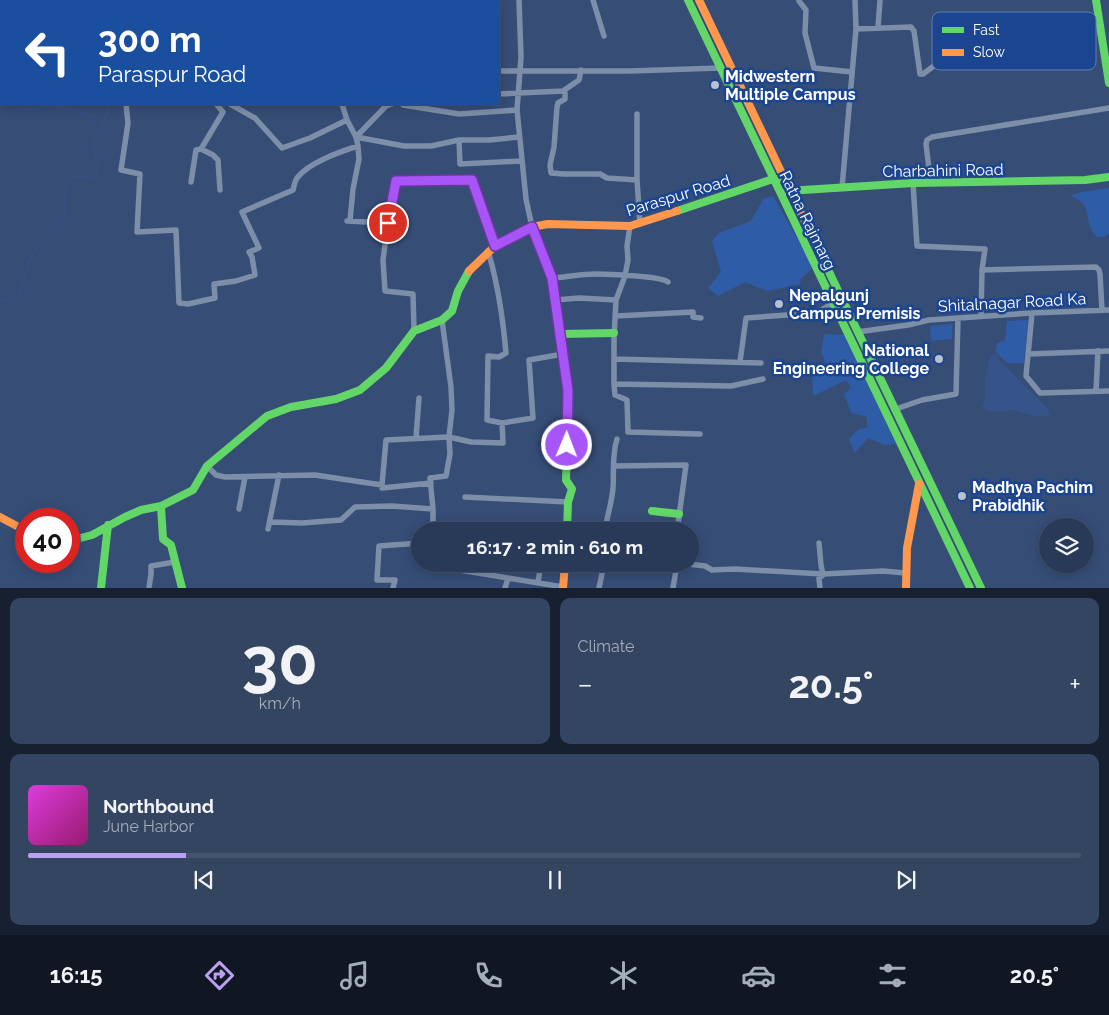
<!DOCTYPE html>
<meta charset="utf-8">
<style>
:root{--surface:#283a58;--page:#344561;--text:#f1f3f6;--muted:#a5adba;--line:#44546e;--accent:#bca0f2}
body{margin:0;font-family:Raleway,sans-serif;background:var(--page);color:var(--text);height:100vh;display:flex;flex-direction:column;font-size:19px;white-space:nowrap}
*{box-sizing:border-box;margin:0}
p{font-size:16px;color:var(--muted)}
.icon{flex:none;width:28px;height:28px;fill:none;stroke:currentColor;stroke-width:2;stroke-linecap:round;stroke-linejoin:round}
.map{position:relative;height:588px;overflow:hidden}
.drawer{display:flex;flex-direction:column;gap:10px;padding:10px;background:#162030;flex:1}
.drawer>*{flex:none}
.banner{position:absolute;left:0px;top:0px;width:500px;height:105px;box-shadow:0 2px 12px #0003,0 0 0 1px var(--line);background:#1a4fa0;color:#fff;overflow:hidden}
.buttons{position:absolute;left:1039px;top:518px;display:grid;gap:10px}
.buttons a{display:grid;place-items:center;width:55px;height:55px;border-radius:50%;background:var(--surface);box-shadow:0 2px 12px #0003,0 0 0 1px var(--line);font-size:25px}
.speed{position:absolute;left:15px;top:508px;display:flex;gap:10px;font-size:25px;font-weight:700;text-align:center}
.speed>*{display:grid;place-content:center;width:65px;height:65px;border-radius:50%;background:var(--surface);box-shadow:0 2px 12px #0003,0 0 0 1px var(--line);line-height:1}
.speed .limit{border:8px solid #d22;background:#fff;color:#111}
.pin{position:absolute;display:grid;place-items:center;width:42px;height:42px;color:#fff;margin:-21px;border:2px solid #fff;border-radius:50%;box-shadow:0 1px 5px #0007}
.me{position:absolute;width:55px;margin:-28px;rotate:1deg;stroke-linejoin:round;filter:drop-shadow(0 0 4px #0008)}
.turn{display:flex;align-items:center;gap:18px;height:105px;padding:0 15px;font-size:22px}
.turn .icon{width:65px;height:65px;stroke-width:2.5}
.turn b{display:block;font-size:35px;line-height:42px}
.big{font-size:38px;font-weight:700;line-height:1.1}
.drawer .tile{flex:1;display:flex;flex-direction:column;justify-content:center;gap:8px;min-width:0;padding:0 18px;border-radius:10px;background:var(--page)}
.drawer .dial{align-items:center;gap:0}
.dial b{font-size:65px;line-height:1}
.song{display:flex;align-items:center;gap:15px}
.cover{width:60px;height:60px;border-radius:8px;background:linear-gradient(135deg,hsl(300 70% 55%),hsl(320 70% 35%))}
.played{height:5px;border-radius:2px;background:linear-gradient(90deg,var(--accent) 15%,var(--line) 15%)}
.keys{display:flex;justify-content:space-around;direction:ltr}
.heat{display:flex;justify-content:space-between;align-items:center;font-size:28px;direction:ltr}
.drawer .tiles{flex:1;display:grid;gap:10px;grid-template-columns:1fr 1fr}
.tile:last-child{grid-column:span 2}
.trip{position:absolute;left:411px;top:522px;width:288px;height:50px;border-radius:25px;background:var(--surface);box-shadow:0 2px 12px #0003,0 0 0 1px var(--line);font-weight:700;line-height:50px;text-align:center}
.tabs{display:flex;height:80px;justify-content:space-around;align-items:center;background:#101723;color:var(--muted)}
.tabs .icon{width:35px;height:35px}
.tabs .selected{color:var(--accent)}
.tabs b{font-size:22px;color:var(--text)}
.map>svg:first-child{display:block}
</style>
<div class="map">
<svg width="1109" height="588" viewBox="0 0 1109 588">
<rect width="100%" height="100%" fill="#364d76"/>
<!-- green -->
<path fill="#2f5ca7" d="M1109 188V233L1104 237H1097C1081 220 1096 205 1070 196 1080 191 1097 190 1109 188Z
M773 196 811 263V270L801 278 800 284 767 291 745 282 718 296 708 288 721 272 712 241 719 233 751 221 763 199Z
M1028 320 1024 363H1007L996 352 997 343 1005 341 1007 321Z
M952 324V339L931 341 930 326Z
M824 334 846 335 896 444 884 445 868 438 855 453 849 439 859 429 867 428V417L851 413 844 394 851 388 846 380 813 396 812 376 829 371 821 353Z"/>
<!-- water -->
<path fill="#36538a" d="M994 354 998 355 999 360 1047 408 1050 412 1049 416H1033L1010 409 1005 412 987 411 982 406 985 401V379L990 356Z"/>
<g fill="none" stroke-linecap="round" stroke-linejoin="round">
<!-- stream -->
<path stroke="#36538a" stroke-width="1" d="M223 1 224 0
M0 66 1 81
M15 104C26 115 36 107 48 106 60 104 92 117 104 122
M0 300C7 300 13 301 18 295 25 285 25 266 32 255 40 240 57 232 63 216 66 210 64 204 64 197 64 189 69 183 73 177L78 176 91 178 97 174 98 165 93 145 111 104"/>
<!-- street -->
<path stroke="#7d8ea9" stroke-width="5.5" d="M343 0V1
M519 0 521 57 517 110 526 199 532 227
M593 0 604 36
M855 0 856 29
M211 1V0
M240 1 242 0
M336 1V0
M450 1V0
M799 1 806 10 805 33 814 68 852 72
M878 27 880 0
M0 46H1
M499 71H630L720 68
M563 91 565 93V99L558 103 557 107 554 147 550 165 551 173 564 174H600L607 178 637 180
M499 94 563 91 579 80 581 70
M126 104 128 123 121 170 140 174 137 232 176 230 179 303 188 304 215 298 214 284 236 281 255 275 252 257 249 252 259 248 242 212 293 190C294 186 295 181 297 178 309 162 340 152 358 146
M230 104 255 118 282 148 310 138 347 120
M342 104 347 120 356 137 358 146 359 159 353 189 350 221
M392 104 386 106 356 137 404 146H431L459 140H489L519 137
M403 104V105L459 114 517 110
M217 105 223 112 201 149 213 155 218 160 220 190
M637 114V180L640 224
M459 140 460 164 521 161
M929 169 926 144 927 140 932 137 1109 108
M191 182 196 150 201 149
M913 183 917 246 985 249 982 270
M842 188 856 29 911 27 914 31 920 74H923L982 30 992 26 1099 22
M347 221 388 223 396 181H472L495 246
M388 223 383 260 385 291 413 294 414 331
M630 226 627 246 628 260 625 276 616 300 614 338V384L731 386 763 379
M552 278C566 277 581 274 595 274 607 274 661 276 668 282
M555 300 579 298 616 300
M1032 313 1026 376 1040 393 1109 391
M616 316 693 312V317L701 318
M981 316 982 270 1096 267 1099 270 1100 274 1102 310
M442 320 451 387 452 410 449 437 471 442 503 443 502 423 487 420 488 356 499 357 506 353C503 319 498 284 488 251
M857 332 908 325 929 320 1032 313 1109 310
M1028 354 1109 351
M614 359 761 363
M740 362 746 318 816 313 834 303
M614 384 615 395 627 400 628 432 700 434
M1096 391 1098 351
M896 409 922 400 956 394 958 318
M502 423 533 418 529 360 563 354
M416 438 419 398
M207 466 216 475 225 477 315 475 382 485 386 440 449 437 450 454 446 476 430 478 433 509 392 506 355 507 341 520 302 523 270 522
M614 466 686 465 677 531
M382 485V488L431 483
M465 497 568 502
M239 509 245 477
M268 529 279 475
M433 531V509
M605 531C607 516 612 502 613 488 614 472 612 454 617 439
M819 543 821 565 823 575 819 578 820 588
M688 564 705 566 712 570 735 569 823 574 883 571 905 573
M447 568 563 587
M538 582 541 564
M149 588 151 574V566L175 562
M393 588 395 580H377L379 546 420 543
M505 588 508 578
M599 588 604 564
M673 588 677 564"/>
<!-- fast -->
<path stroke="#63d668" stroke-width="8" d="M688 0 970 588
M1096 0 1109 83
M787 191 913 183 1085 180 1109 177
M677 211 773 179H778
M532 227 552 278 569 391 566 480 572 489 568 502 567 531
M819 251 981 588
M560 334 614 333
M161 506 163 539 171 545 182 588
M652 511 679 514
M69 541 92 535 125 517 141 510 161 506 193 490 207 466 267 416 291 407 336 399 360 390 386 368 414 331 442 320 452 311 458 291 469 271
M101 588 108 525"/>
<!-- slow -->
<path stroke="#ff974d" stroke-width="8" d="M699 0 819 251
M469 271 495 246 532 227 548 224 630 226 677 211
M0 517 26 531
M563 588 565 564
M906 588 907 548 919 484"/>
</g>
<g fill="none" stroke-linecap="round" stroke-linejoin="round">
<!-- route casing -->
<g stroke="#6d37a1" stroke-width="12">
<path id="route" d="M388 223 396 181 472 180 495 246 532 227 552 278 568 391 567 445"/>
</g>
<!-- route -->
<use href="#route" stroke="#a855f7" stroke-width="9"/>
</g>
<!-- markers -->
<g fill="#b9c1cf" stroke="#1b4591" stroke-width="2">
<circle cx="715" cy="85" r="5"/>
<circle cx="779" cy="304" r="5"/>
<circle cx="939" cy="359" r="5"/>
<circle cx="962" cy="496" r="5"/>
</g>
<g text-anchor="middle" stroke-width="5" stroke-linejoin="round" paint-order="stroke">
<!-- poi labels -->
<g font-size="16" font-weight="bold" fill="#fff" stroke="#1b4591" text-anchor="start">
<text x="725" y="82">Midwestern<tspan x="725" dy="18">Multiple Campus</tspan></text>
<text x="789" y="301">Nepalgunj<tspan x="789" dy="18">Campus Premisis</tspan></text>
<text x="929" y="356" text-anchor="end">National<tspan x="929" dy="18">Engineering College</tspan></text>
<text x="972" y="493">Madhya Pachim<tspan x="972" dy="18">Prabidhik</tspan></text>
</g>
<!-- street labels -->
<g font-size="16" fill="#fff" stroke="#1b4591">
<text transform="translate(943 170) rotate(-1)" y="6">Charbahini Road</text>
<text transform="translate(678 195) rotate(-17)" y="6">Paraspur Road</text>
<text transform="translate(808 220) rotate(64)" y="6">Ratna Rajmarg</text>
<text transform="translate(1012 302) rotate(-3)" y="6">Shitalnagar Road Ka</text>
</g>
</g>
<!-- legend -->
<rect x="932" y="12" width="164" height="58" rx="8" fill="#1b4591" stroke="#5f7db2" stroke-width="1"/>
<rect x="942" y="27" width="22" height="6" fill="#63d668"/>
<rect x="942" y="49" width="22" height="7" fill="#ff974d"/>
<g font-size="14" fill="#fff">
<text x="973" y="35">Fast</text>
<text x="973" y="57">Slow</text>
</g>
</svg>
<div class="buttons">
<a><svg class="icon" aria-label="layers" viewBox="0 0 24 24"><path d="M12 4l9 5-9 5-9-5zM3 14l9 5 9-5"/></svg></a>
</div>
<div class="speed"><div class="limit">40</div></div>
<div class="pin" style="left:388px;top:223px;background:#d93025"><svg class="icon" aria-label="arrive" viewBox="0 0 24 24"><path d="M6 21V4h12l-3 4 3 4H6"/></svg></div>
<svg class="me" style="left:567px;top:445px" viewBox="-20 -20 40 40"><circle r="17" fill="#a855f7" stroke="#fff" stroke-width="3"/><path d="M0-11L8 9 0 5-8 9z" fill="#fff"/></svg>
<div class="trip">16:17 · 2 min · 610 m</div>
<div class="banner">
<div class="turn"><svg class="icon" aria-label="left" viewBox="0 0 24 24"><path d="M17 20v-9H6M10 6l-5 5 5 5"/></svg><div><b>300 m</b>Paraspur Road</div></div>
</div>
</div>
<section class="drawer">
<div class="tiles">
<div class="tile dial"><b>30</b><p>km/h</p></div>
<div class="tile"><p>Climate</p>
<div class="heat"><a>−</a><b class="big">20.5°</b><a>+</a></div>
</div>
<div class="tile">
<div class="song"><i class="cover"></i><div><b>Northbound</b><p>June Harbor</p></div></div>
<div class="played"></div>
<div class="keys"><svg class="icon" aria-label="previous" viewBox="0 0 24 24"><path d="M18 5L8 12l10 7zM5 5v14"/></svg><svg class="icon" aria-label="pause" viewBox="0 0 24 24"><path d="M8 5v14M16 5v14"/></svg><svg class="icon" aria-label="next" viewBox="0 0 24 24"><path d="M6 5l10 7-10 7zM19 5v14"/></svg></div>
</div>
</div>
</section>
<nav class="tabs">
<b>16:15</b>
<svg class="icon selected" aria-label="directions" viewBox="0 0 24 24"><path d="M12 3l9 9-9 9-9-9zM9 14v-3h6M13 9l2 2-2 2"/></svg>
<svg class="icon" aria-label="music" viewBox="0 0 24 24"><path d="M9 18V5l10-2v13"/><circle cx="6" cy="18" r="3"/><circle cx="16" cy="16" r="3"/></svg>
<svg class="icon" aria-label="phone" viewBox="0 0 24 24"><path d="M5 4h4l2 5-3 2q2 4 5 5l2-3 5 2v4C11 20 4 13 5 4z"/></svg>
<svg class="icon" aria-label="climate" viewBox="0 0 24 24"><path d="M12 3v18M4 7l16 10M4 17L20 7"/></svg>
<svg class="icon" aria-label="car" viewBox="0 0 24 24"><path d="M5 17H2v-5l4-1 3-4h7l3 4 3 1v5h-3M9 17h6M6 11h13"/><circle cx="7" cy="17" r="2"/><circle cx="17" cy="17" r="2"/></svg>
<svg class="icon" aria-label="filters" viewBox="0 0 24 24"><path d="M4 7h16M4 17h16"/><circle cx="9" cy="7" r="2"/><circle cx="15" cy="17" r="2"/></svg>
<b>20.5°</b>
</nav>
